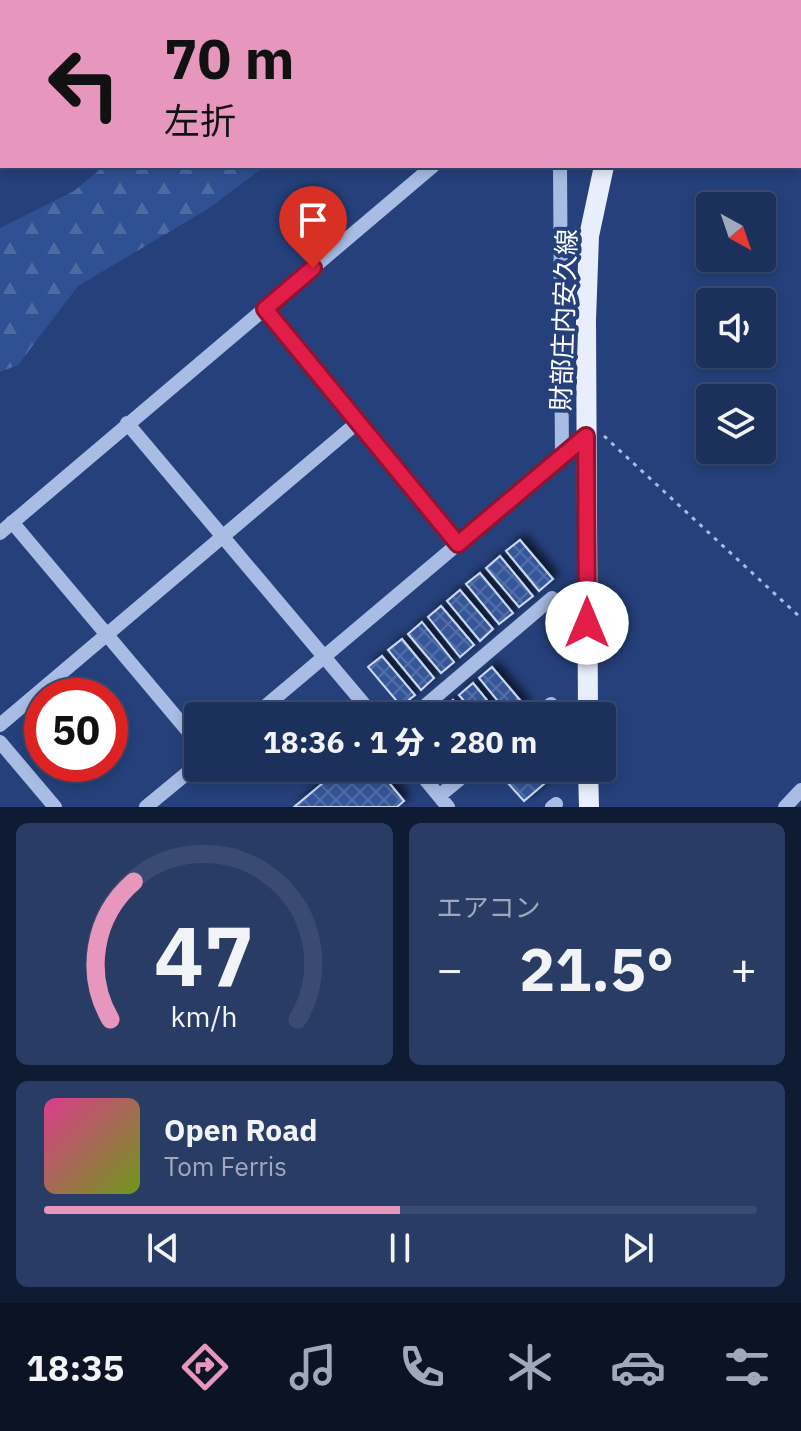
<!DOCTYPE html>
<html lang="ja">
<meta charset="utf-8">
<style>
:root{--surface:#1c305c;--page:#293c65;--text:#f1f3f6;--muted:#a0a9bb;--line:#3a4b72;--accent:#e797bd}
body{margin:0;font-family:"IBM Plex Sans","Noto Sans JP",sans-serif;background:var(--page);color:var(--text);height:100vh;display:flex;flex-direction:column;font-size:30px;white-space:nowrap}
*{box-sizing:border-box;margin:0}
p{font-size:26px;color:var(--muted)}
.icon{flex:none;width:44px;height:44px;fill:none;stroke:currentColor;stroke-width:2;stroke-linecap:round;stroke-linejoin:round}
.map{position:relative;height:807px;overflow:hidden}
.sheet{display:flex;flex-direction:column;gap:16px;padding:16px;background:#0f1a33;flex:1}
.sheet>*{flex:none}
.guide{position:absolute;left:0px;top:0px;width:802px;height:168px;box-shadow:0 4px 12px #0003,0 0 0 2px var(--line);background:#e797bd;color:#111;overflow:hidden}
.needle{width:52px;rotate:140deg}
.tools{position:absolute;left:696px;top:192px;display:grid;gap:16px}
.tools a{display:grid;place-items:center;width:80px;height:80px;border-radius:8px;background:var(--surface);box-shadow:0 4px 12px #0003,0 0 0 2px var(--line);font-size:40px}
.speed{position:absolute;left:24px;top:678px;display:flex;gap:16px;font-size:40px;font-weight:700;text-align:center}
.speed>*{display:grid;place-content:center;width:104px;height:104px;border-radius:50%;background:var(--surface);box-shadow:0 4px 12px #0003,0 0 0 2px var(--line);line-height:1}
.speed .limit{border:12px solid #d22;background:#fff;color:#111}
.pin{position:absolute;display:grid;place-items:center;width:68px;height:68px;color:#fff;margin:-82px -34px;border-radius:50% 50% 50% 0;rotate:-45deg;box-shadow:0 0 8px #0007}
.pin .icon{rotate:45deg}
.me{position:absolute;width:88px;margin:-44px;rotate:0deg;stroke-linejoin:round;filter:drop-shadow(0 0 6px #0008)}
.turn{display:flex;align-items:center;gap:28px;height:168px;padding:0 32px;font-size:36px}
.turn .icon{width:104px;height:104px;stroke-width:2.5}
.turn b{display:block;font-size:56px;line-height:68px}
.big{font-size:60px;font-weight:800;line-height:1.1}
.sheet .widget{flex:1;display:flex;flex-direction:column;justify-content:center;gap:12px;min-width:0;padding:0 28px;border-radius:12px;background:var(--page)}
.sheet .dial{align-items:center;gap:0}
.dial svg{height:208px;overflow:visible;fill:none;stroke:var(--line);stroke-width:7;stroke-linecap:round;text-anchor:middle}
.dial text{fill:var(--text);stroke:none}
.song{display:flex;align-items:center;gap:24px}
.cover{width:96px;height:96px;border-radius:12px;background:linear-gradient(135deg,hsl(330 70% 55%),hsl(80 70% 35%))}
.played{height:8px;border-radius:4px;background:linear-gradient(90deg,var(--accent) 50%,var(--line) 50%)}
.keys{display:flex;justify-content:space-around;direction:ltr}
.heat{display:flex;justify-content:space-between;align-items:center;font-size:44px;direction:ltr}
.sheet .tiles{flex:1;display:grid;gap:16px;grid-template-columns:1fr 1fr}
.widget:last-child{grid-column:span 2}
.trip{position:absolute;left:184px;top:702px;width:432px;height:80px;border-radius:8px;background:var(--surface);box-shadow:0 4px 12px #0003,0 0 0 2px var(--line);font-weight:800;line-height:80px;text-align:center}
.tabs{display:flex;height:128px;justify-content:space-around;align-items:center;background:#0b1325;color:var(--muted)}
.tabs .icon{width:56px;height:56px}
.tabs .selected{color:var(--accent)}
.tabs b{font-size:36px;color:var(--text)}
.map>svg:first-child{display:block}
</style>
<div class="map">
<svg width="801" height="807" viewBox="0 0 801 807">
<defs>
<pattern id="forest-firs" width="22" height="20" patternUnits="userSpaceOnUse" patternTransform="scale(2)"><rect width="22" height="20" fill="#2f5092"/><path d="M5 1l3.5 6h-7zM16 11l3.5 6h-7z" fill="#4e6aa2"/></pattern>
<pattern id="building-cross-hatch" width="8" height="8" patternUnits="userSpaceOnUse" patternTransform="scale(2)"><rect width="8" height="8" fill="#355698"/><path d="M0 0l8 8M0 8l8-8" fill="none" stroke="#536fa7"/></pattern>
<filter id="shadow"><feDropShadow dx="5.5" dy="-5.5" stdDeviation="4" flood-color="#0009"/></filter>
</defs>
<rect width="100%" height="100%" fill="#25407b"/>
<!-- forest -->
<path fill="url(#forest-firs)" d="M104 166H265L208 209 78 286 18 365 0 372V228L74 191Z"/>
<!-- building -->
<path fill="url(#building-cross-hatch)" stroke="#cbd9f4" stroke-width="2" filter="url(#shadow)" d="M520 540 553 579 539 591 506 551Z
M500 556 533 596 519 607 486 568Z
M480 573 513 613 499 624 466 584Z
M460 590 493 629 480 641 447 601Z
M441 606 474 645 460 657 428 617Z
M422 622 454 662 441 673 408 634Z
M402 639 434 678 421 690 388 650Z
M382 656 415 695 401 706 368 667Z
M492 667 525 706 514 716H510L479 678Z
M473 683 500 716H477L459 695Z
M453 700 466 716H443L439 711Z
M341 768H377L404 801 397 807H294Z
M521 768H542L551 778 524 801 506 781Z"/>
<g fill="none" stroke-linecap="round" stroke-linejoin="round">
<!-- path -->
<path stroke="#a8bce4" stroke-width="3" stroke-dasharray="4 6" stroke-linecap="butt" d="M604 436 801 618"/>
<!-- minor -->
<path stroke="#a8bce4" stroke-width="14" d="M560 166 562 457
M265 309 458 544
M127 423 374 716
M12 522 198 743
M0 533 433 166
M254 716 586 436
M413 716 552 598
M536 716 551 704
M0 725 358 422
M0 742 55 807
M416 768 448 807
M439 796 473 768
M146 807 198 764
M552 807 556 804
M785 807 801 790"/>
<!-- major -->
<path stroke="#e8eefc" stroke-width="20" d="M643 2 644 0
M588 716 586 320 589 236 604 166
M588 768 589 807"/>
</g>
<g fill="none" stroke-linecap="round" stroke-linejoin="round">
<!-- route casing -->
<g stroke="#92132f" stroke-width="20">
<path id="route" d="M313 268 265 309 458 544 586 436 587 623"/>
</g>
<!-- route -->
<use href="#route" stroke="#e11d48" stroke-width="14"/>
</g>
<g text-anchor="middle" stroke-width="8" stroke-linejoin="round" paint-order="stroke">
<!-- street labels -->
<g font-size="26" fill="#fff" stroke="#25407b">
<text transform="translate(564 320) rotate(-88)" y="9">財部庄内安久線</text>
</g>
</g>
</svg>
<div class="tools">
<a><svg class="needle" viewBox="-14 -14 28 28"><path d="M0-13l5 13h-10z" fill="#e53935"/><path d="M0 13l5-13h-10z" fill="#a0a9bb"/></svg></a>
<a><svg class="icon" aria-label="sound" viewBox="0 0 24 24"><path d="M4 9h4l5-4v14l-5-4H4zM17 9q2 3 0 6"/></svg></a>
<a><svg class="icon" aria-label="layers" viewBox="0 0 24 24"><path d="M12 4l9 5-9 5-9-5zM3 14l9 5 9-5"/></svg></a>
</div>
<div class="speed"><div class="limit">50</div></div>
<div class="pin" style="left:313px;top:268px;background:#d93025"><svg class="icon" aria-label="arrive" viewBox="0 0 24 24"><path d="M6 21V4h12l-3 4 3 4H6"/></svg></div>
<svg class="me" style="left:587px;top:623px" viewBox="-20 -20 40 40"><circle r="19" fill="#fff"/><path d="M0-13L10 11 0 6-10 11z" fill="#e11d48"/></svg>
<div class="trip">18:36 · 1 分 · 280 m</div>
<div class="guide">
<div class="turn"><svg class="icon" aria-label="left" viewBox="0 0 24 24"><path d="M17 20v-9H6M10 6l-5 5 5 5"/></svg><div><b>70 m</b>左折</div></div>
</div>
</div>
<section class="sheet">
<div class="tiles">
<div class="widget dial"><svg viewBox="0 0 100 80">
<path d="M14 69A42 42 0 1 1 86 69"/>
<path d="M14 69A42 42 0 0 1 23 16" stroke="#e797bd"/>
<text x="50" y="56" font-size="32" font-weight="700">47</text>
<text x="50" y="72" font-size="11">km/h</text>
</svg></div>
<div class="widget"><p>エアコン</p>
<div class="heat"><a>−</a><b class="big">21.5°</b><a>+</a></div>
</div>
<div class="widget">
<div class="song"><i class="cover"></i><div><b>Open Road</b><p>Tom Ferris</p></div></div>
<div class="played"></div>
<div class="keys"><svg class="icon" aria-label="previous" viewBox="0 0 24 24"><path d="M18 5L8 12l10 7zM5 5v14"/></svg><svg class="icon" aria-label="pause" viewBox="0 0 24 24"><path d="M8 5v14M16 5v14"/></svg><svg class="icon" aria-label="next" viewBox="0 0 24 24"><path d="M6 5l10 7-10 7zM19 5v14"/></svg></div>
</div>
</div>
</section>
<nav class="tabs">
<b>18:35</b>
<svg class="icon selected" aria-label="directions" viewBox="0 0 24 24"><path d="M12 3l9 9-9 9-9-9zM9 14v-3h6M13 9l2 2-2 2"/></svg>
<svg class="icon" aria-label="music" viewBox="0 0 24 24"><path d="M9 18V5l10-2v13"/><circle cx="6" cy="18" r="3"/><circle cx="16" cy="16" r="3"/></svg>
<svg class="icon" aria-label="phone" viewBox="0 0 24 24"><path d="M5 4h4l2 5-3 2q2 4 5 5l2-3 5 2v4C11 20 4 13 5 4z"/></svg>
<svg class="icon" aria-label="climate" viewBox="0 0 24 24"><path d="M12 3v18M4 7l16 10M4 17L20 7"/></svg>
<svg class="icon" aria-label="car" viewBox="0 0 24 24"><path d="M5 17H2v-5l4-1 3-4h7l3 4 3 1v5h-3M9 17h6M6 11h13"/><circle cx="7" cy="17" r="2"/><circle cx="17" cy="17" r="2"/></svg>
<svg class="icon" aria-label="filters" viewBox="0 0 24 24"><path d="M4 7h16M4 17h16"/><circle cx="9" cy="7" r="2"/><circle cx="15" cy="17" r="2"/></svg>
</nav>
